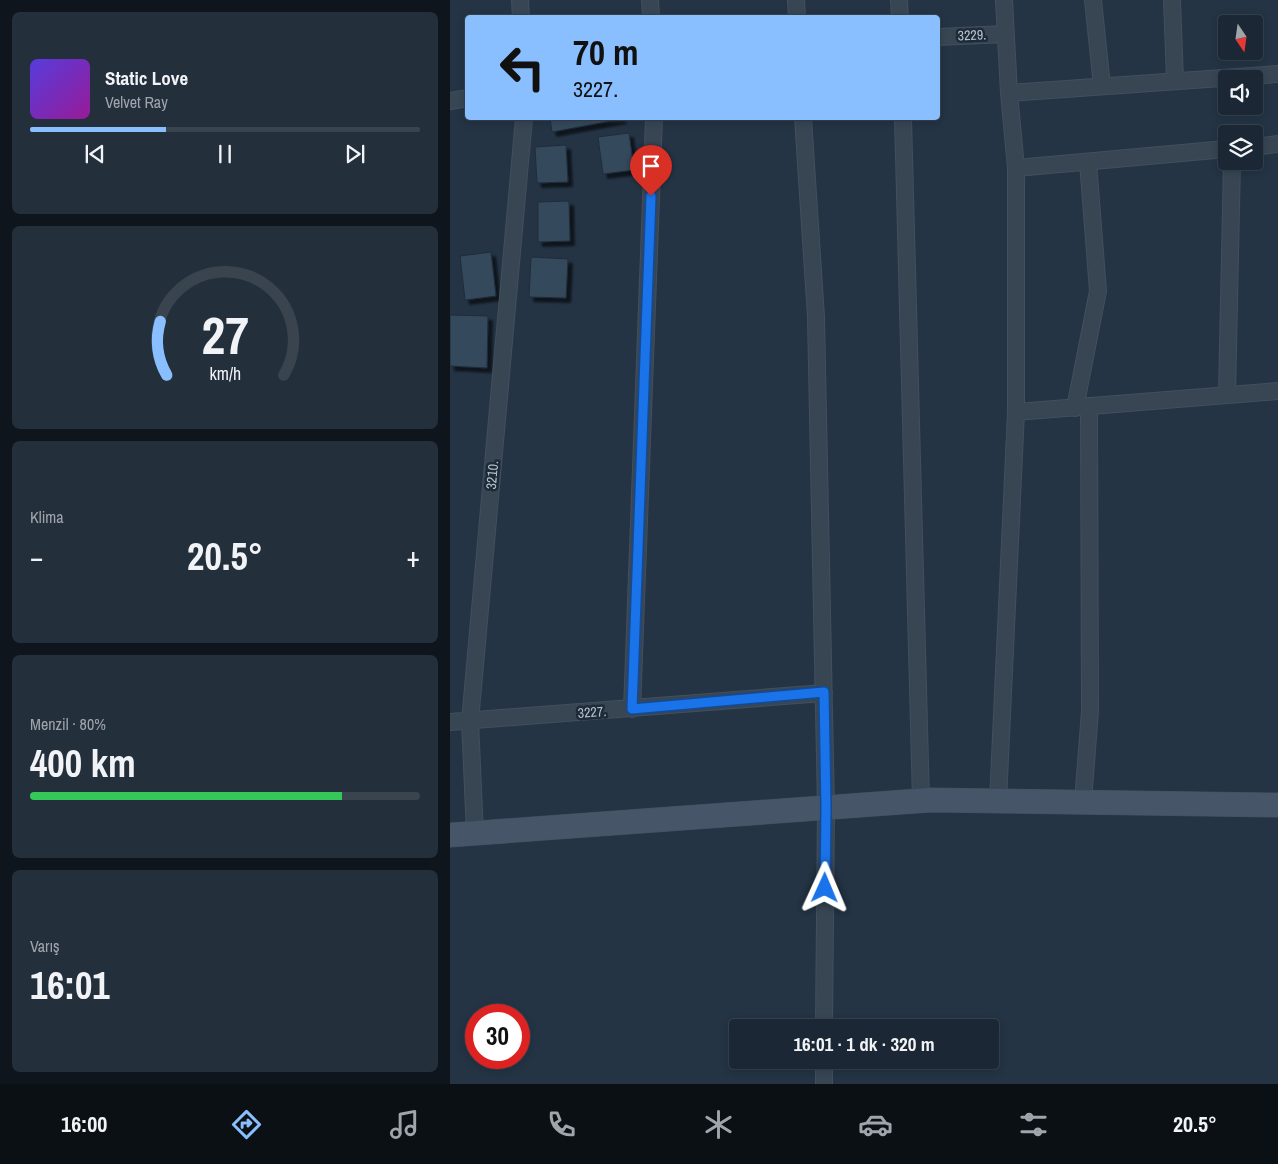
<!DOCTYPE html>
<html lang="tr">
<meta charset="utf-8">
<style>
:root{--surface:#1b2734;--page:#242f3c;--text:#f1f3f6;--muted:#a0a5ac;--line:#39444f;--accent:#89bfff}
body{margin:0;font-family:"Archivo Narrow",sans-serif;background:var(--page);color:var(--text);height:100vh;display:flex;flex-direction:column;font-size:19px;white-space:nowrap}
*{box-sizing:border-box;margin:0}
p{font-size:16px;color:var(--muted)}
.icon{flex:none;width:28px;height:28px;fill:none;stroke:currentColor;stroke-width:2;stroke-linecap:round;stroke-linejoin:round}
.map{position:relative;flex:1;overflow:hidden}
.panel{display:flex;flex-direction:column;gap:12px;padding:12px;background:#0f151d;width:450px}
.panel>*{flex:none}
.banner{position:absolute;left:15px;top:15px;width:475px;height:105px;border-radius:5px;box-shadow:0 2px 8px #0003,0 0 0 1px var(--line);background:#89bfff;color:#111;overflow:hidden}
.needle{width:32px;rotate:167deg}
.controls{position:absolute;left:768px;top:15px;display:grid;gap:10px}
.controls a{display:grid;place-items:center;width:45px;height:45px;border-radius:5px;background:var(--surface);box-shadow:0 2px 8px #0003,0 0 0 1px var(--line);font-size:25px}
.speed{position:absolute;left:15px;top:1004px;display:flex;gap:10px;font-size:25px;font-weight:700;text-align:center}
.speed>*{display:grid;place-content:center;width:65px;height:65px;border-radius:50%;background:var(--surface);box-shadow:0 2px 8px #0003,0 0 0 1px var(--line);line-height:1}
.speed .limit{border:8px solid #d22;background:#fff;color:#111}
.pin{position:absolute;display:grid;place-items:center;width:42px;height:42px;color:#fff;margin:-51px -21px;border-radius:50% 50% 50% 0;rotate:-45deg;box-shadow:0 0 5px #0007}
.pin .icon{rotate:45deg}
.me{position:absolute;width:55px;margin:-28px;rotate:1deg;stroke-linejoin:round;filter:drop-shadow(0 0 4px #0008)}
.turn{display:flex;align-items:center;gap:18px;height:105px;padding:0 25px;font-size:22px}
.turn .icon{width:65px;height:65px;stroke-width:2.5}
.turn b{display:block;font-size:35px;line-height:42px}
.big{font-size:38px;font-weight:800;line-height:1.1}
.panel .widget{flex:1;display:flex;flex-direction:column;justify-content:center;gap:8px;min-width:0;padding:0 18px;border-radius:8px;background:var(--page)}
.panel .dial{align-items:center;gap:0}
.dial svg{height:130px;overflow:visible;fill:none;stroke:var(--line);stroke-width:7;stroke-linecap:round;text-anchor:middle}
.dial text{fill:var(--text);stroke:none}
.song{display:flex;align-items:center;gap:15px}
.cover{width:60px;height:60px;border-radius:8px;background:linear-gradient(135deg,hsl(250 70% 55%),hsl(300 70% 35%))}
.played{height:5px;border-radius:2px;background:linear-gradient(90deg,var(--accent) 35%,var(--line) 35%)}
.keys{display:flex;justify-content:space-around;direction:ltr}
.heat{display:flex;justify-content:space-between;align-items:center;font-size:28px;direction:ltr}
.charge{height:8px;border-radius:4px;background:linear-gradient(90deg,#34c759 80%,var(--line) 0)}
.trip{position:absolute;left:279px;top:1019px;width:270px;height:50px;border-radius:5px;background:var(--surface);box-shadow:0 2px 8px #0003,0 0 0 1px var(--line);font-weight:800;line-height:50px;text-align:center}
.menu{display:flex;height:80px;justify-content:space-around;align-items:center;background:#0b1015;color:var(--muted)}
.menu .icon{width:35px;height:35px}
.menu .current{color:var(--accent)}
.menu b{font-size:22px;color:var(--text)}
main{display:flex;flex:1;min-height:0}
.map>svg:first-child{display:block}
</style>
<main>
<section class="panel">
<div class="widget">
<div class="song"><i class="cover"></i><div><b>Static Love</b><p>Velvet Ray</p></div></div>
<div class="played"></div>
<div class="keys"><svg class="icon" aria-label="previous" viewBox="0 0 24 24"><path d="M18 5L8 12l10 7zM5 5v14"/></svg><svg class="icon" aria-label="pause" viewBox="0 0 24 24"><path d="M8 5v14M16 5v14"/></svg><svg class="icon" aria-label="next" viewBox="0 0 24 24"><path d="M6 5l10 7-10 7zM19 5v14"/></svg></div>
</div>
<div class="widget dial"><svg viewBox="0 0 100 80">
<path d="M14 69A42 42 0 1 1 86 69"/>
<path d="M14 69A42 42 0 0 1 10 36" stroke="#89bfff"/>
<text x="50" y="56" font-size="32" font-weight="700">27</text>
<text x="50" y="72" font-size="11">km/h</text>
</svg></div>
<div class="widget"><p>Klima</p>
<div class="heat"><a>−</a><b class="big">20.5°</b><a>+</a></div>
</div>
<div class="widget"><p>Menzil · 80%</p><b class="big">400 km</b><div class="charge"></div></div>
<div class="widget"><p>Varış</p><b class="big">16:01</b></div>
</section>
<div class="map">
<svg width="828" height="1084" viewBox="0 0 828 1084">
<defs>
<filter id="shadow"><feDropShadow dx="4.5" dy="4.5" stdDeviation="1" flood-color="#0009"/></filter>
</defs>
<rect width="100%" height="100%" fill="#243445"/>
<!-- building -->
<path fill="#35485b" stroke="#1f2d3b" filter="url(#shadow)" d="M100 118H171L172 119 102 132Z
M179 133 184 170 153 174 148 137Z
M116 145 118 182 87 183 85 147Z
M119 201 120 241 88 242V202Z
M41 252 46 296 15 300 10 256Z
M81 257 118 259 116 298 79 297Z
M0 315 38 316 37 368 0 366Z"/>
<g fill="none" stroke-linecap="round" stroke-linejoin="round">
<!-- street casing -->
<g stroke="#424f5d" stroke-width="18">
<path id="street" d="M70 0 71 18
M200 0 201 18
M346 0 347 18
M449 0 450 18
M643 0 652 86
M722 0 725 81
M488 37 556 34
M559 93 828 74
M0 101 18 98
M353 118 366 317 376 808 374 1028
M453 118 471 801
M804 147 828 144
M566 168 776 149
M777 395 782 161
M625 408 648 291 638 162
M566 412 828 391
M182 709 204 118
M0 722 374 693
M548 801 566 412V168L559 93 554 0
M633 802 640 711 639 406
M25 834 20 721 74 118
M374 1084V1060"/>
</g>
<!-- secondary casing -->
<g stroke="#424f5d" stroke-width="25">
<path id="secondary" d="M0 835 481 800 828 805"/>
</g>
<!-- street -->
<use href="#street" stroke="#384654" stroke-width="16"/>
<!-- secondary -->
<use href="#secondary" stroke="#465567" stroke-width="24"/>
</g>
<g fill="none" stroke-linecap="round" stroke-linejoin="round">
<!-- route casing -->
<g stroke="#114b97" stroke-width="12">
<path id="route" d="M201 196 182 709 374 692 376 808 375 888"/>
</g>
<!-- route -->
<use href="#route" stroke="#1a73e8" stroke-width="9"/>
</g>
<g text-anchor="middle" stroke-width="5" stroke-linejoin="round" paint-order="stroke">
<!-- street labels -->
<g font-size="14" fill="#b6c1cd" stroke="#1d2b39">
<text transform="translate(522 35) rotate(-2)" y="5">3229.</text>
<text transform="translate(42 475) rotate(-85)" y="5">3210.</text>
<text transform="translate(142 712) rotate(-4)" y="5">3227.</text>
</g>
</g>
</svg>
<div class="controls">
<a><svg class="needle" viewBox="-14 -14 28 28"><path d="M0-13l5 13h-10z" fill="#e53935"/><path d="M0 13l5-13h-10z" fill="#a0a5ac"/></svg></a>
<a><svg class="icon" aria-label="sound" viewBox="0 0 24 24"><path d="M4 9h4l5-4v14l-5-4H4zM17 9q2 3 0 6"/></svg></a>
<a><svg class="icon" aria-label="layers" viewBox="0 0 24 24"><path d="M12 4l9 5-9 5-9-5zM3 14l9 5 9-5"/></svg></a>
</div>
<div class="speed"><div class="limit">30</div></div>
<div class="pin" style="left:201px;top:196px;background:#d93025"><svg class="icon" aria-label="arrive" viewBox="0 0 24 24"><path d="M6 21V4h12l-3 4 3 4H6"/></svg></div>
<svg class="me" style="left:375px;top:888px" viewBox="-20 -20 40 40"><path d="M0-17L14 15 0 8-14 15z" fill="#1a73e8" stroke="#fff" stroke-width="4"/></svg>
<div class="trip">16:01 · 1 dk · 320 m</div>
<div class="banner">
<div class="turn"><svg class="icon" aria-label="left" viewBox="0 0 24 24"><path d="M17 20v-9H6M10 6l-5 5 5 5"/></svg><div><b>70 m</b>3227.</div></div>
</div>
</div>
</main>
<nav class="menu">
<b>16:00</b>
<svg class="icon current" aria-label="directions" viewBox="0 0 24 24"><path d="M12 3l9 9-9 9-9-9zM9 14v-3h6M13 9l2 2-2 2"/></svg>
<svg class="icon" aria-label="music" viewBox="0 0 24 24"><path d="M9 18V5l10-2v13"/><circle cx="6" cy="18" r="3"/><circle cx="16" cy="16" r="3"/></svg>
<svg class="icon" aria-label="phone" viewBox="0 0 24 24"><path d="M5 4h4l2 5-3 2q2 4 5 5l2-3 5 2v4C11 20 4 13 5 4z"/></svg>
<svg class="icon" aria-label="climate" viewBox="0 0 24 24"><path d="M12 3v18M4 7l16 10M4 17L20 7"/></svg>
<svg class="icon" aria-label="car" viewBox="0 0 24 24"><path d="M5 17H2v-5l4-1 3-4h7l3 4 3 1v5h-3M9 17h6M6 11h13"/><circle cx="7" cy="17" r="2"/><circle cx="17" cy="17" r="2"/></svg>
<svg class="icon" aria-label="filters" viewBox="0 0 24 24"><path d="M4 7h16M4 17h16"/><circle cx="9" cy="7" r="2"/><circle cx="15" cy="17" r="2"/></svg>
<b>20.5°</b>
</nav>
